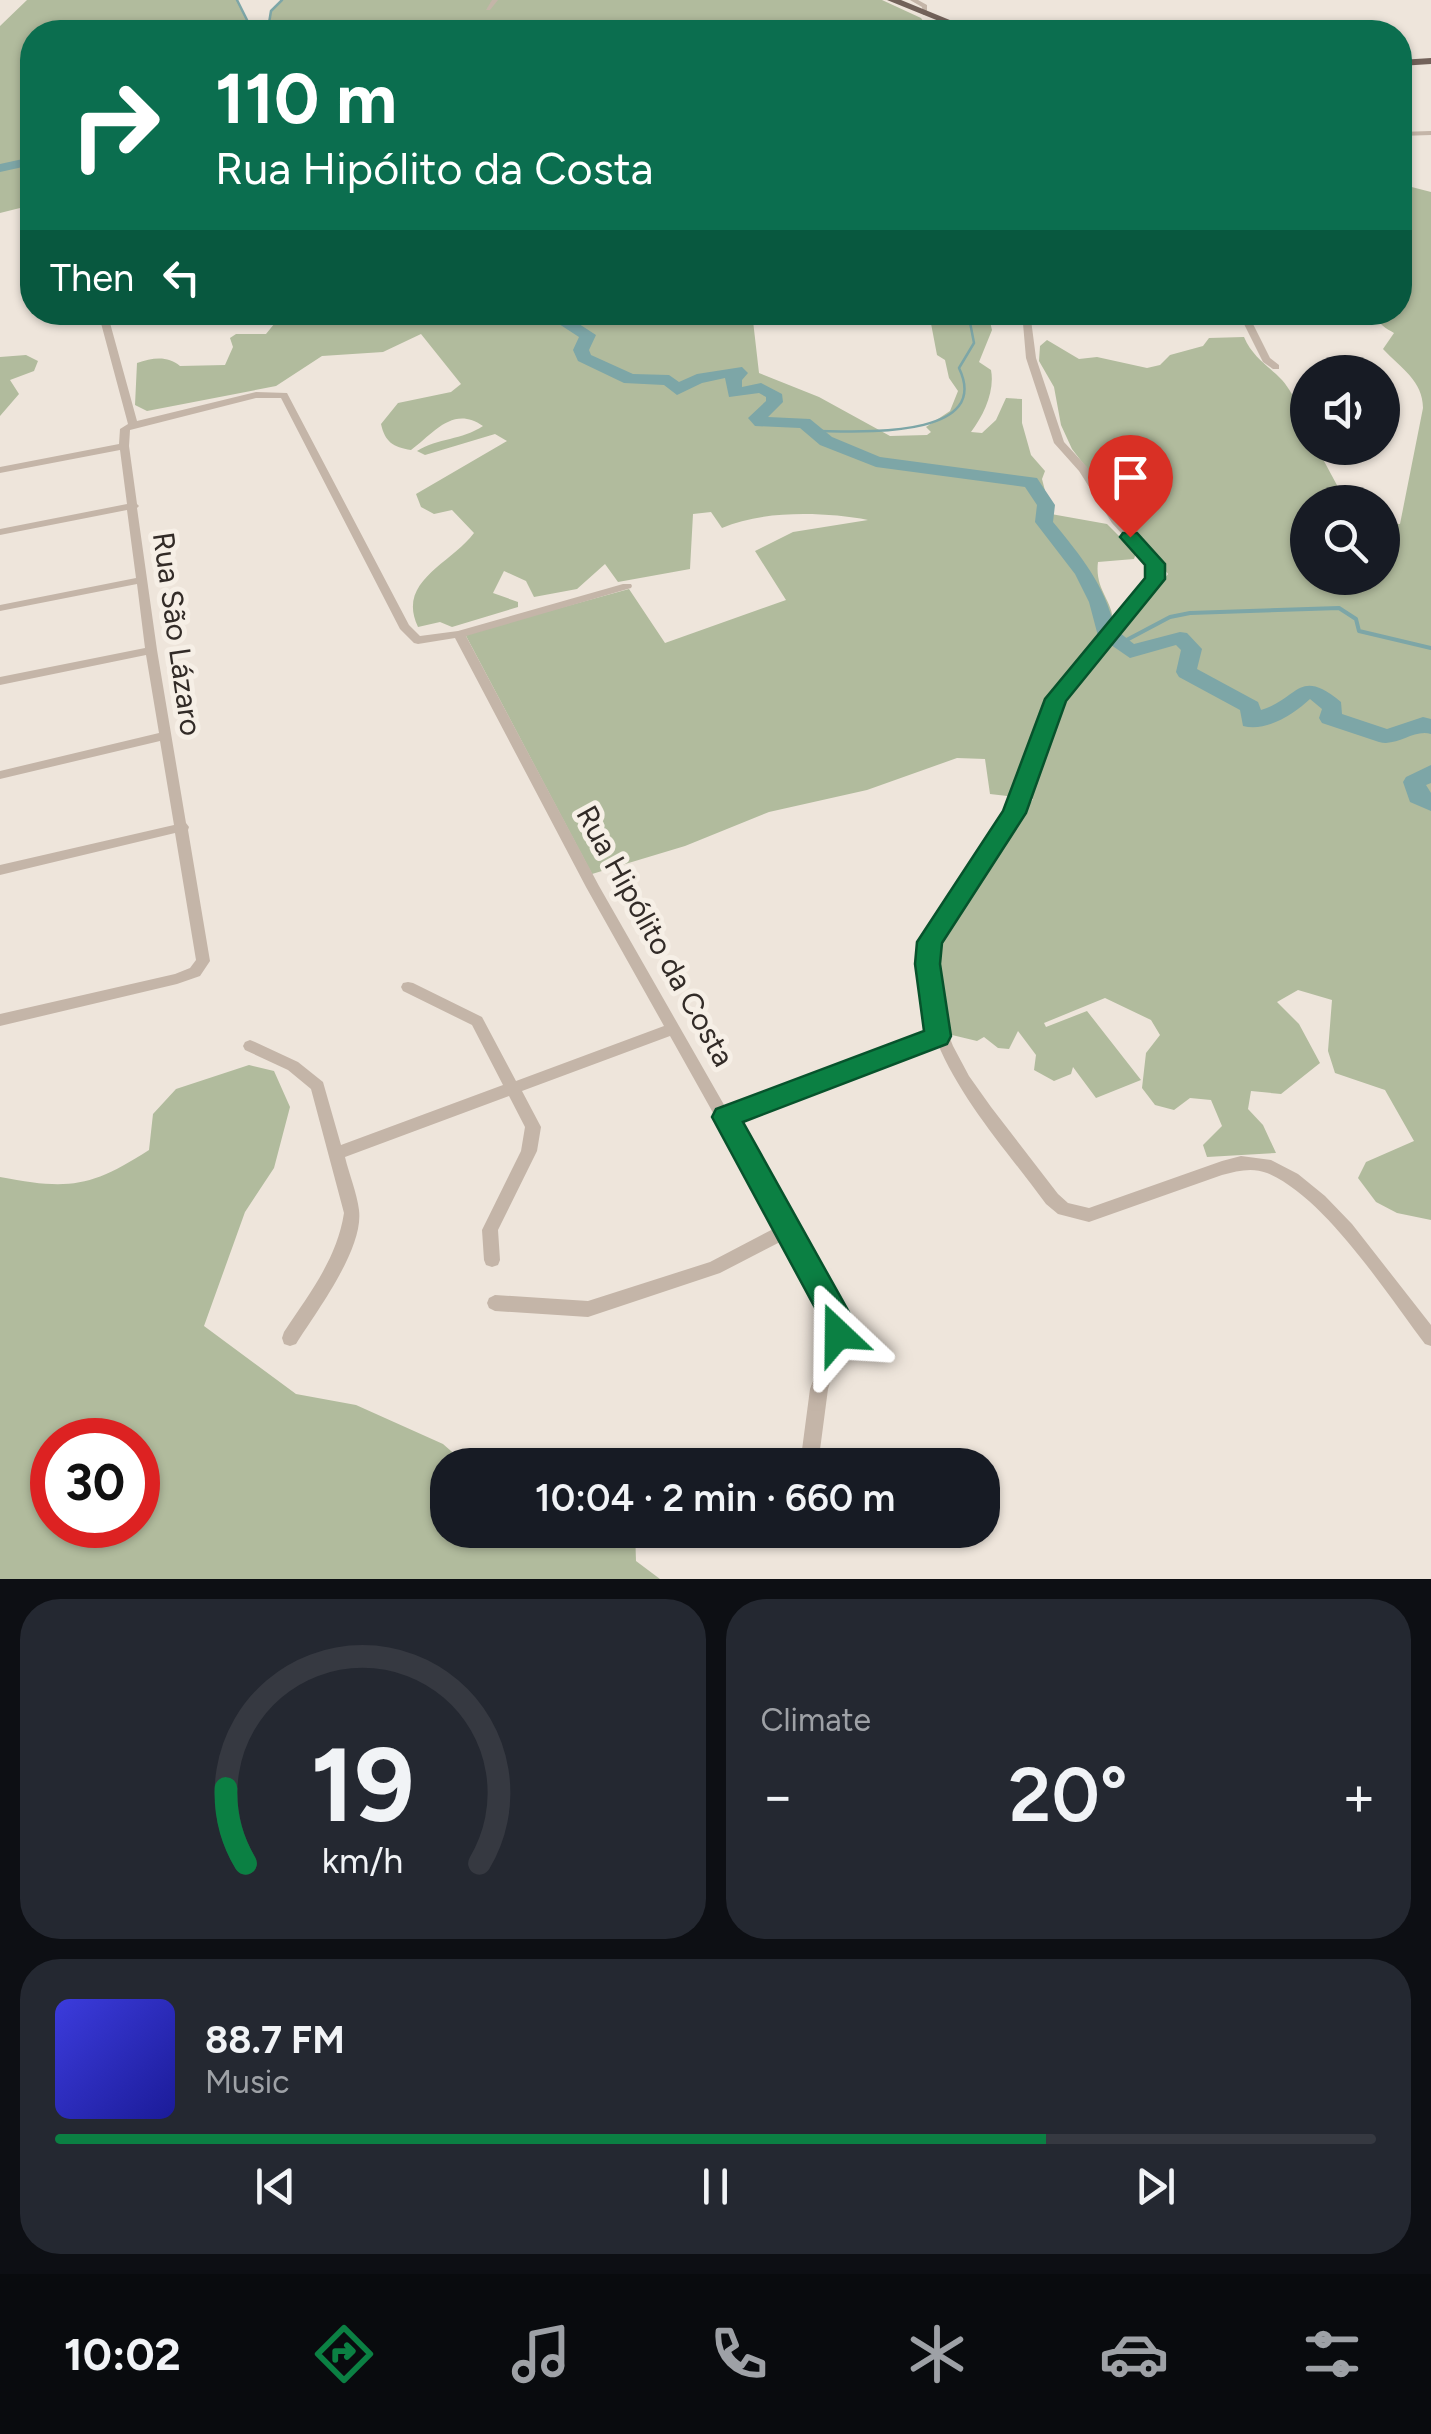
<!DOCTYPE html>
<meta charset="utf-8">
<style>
:root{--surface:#171b24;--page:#242831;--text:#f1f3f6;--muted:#9ea1a6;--line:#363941;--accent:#0b8043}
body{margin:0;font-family:Figtree,sans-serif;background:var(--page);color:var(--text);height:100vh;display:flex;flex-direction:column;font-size:38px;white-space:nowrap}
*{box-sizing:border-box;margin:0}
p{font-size:32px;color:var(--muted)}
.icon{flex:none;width:55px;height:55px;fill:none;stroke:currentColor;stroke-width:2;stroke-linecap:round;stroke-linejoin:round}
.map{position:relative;height:1579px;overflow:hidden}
.sheet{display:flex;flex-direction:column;gap:20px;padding:20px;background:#0d0f14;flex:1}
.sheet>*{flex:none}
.top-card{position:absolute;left:20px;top:20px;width:1392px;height:305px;border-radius:40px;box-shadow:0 2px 8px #0004;background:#0b6e4f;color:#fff;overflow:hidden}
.controls{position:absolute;left:1290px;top:355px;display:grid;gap:20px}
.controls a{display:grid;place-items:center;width:110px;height:110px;border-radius:50%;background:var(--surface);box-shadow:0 2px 8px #0004;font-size:50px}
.speed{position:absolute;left:30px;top:1418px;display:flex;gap:20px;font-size:50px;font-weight:700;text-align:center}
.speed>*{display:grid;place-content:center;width:130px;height:130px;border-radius:50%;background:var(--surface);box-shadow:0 2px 8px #0004;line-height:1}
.speed .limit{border:15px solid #d22;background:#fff;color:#111}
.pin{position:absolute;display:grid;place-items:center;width:85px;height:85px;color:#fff;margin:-102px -42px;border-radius:50% 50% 50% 0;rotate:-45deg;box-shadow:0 0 10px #0007}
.pin .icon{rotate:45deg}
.me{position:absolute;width:110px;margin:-55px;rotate:337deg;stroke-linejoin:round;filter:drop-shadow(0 0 8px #0008)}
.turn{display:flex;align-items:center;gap:35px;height:210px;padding:0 30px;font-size:45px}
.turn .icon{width:130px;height:130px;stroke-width:2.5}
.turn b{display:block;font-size:70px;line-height:85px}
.then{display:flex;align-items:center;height:95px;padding:0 30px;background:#0003;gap:20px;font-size:38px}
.big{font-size:75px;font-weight:600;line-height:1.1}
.sheet .tile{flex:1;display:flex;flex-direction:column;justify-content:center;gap:15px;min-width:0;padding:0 35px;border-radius:40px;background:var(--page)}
.sheet .dial{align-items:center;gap:0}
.dial svg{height:260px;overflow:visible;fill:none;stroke:var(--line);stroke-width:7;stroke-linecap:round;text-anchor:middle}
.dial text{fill:var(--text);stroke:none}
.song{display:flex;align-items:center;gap:30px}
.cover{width:120px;height:120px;border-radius:15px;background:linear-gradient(135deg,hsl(240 70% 55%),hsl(240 70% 35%))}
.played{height:10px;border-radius:5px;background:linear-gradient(90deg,var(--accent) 75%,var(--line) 75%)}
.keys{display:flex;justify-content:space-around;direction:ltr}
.heat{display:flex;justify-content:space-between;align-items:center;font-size:55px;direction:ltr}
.sheet .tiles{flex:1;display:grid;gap:20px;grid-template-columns:1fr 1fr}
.tile:last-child{grid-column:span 2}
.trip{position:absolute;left:430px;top:1448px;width:570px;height:100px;border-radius:40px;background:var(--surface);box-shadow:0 2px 8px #0004;font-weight:600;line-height:100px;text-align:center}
.dock{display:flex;height:160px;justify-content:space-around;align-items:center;background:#090b0e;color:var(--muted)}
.dock .icon{width:70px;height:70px}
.dock .active{color:var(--accent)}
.dock b{font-size:45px;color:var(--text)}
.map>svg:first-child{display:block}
</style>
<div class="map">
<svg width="1431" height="1579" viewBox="0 0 1431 1579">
<rect width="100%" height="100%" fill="#eee5db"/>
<!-- green -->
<path fill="#b1bb9d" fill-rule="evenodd" d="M27 0H237L252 28 269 23 271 11 282 0H882L921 18 931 32H32V205L0 213V26Z
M1400 184 1431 192V1220L1397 1213 1376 1202 1358 1178 1366 1162 1414 1141 1385 1090 1335 1073 1328 1051 1332 1000 1298 990 1277 1002 1299 1024 1320 1063 1281 1094 1251 1091 1248 1109 1263 1125 1276 1153 1207 1157 1203 1145 1222 1126 1211 1100 1190 1098 1174 1110 1155 1105 1142 1088 1146 1053 1160 1035 1151 1020 1105 998 1044 1023 1046 1027 1087 1011 1141 1080 1096 1098 1073 1067 1071 1074 1054 1081 1034 1070 1036 1055 1018 1031 1009 1049 998 1048 984 1037 977 1041 952 1035 944 1023 935 954 1033 799 990 794 985 759 957 758 867 790 769 812 685 846 592 874 465 634 629 589 665 643 786 600 755 551 793 532 868 520C825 512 763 510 722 528L711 512 693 514 690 569 618 582 605 564 577 589 534 597 526 581 504 571 493 593 518 602V607L452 627 440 622 418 627C396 581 451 564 474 533L452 510 434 514 421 507 416 494 507 441 495 434 425 455 417 451C438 438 462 440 483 426 453 405 434 433 411 450 393 447 385 442 381 424L398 403 451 392 461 384 421 334 383 352 322 356 276 386 147 411 135 405 137 363C152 358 167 355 180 366L225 365 233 347 230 338 236 334H266L283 313 752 312 759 373 819 397 890 436 927 435 931 432 926 427 950 411 958 391 949 378 945 360 937 355 929 313H988L992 330 979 362 991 370C995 391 984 415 971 432L982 433 996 420 1006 398 1022 399V423L1031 455 1045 471 1042 479 1051 514 1107 524 1136 553 1134 559 1098 562C1094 592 1117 603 1112 627L1102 634 1111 647 1168 574 1072 449 1061 425 1054 387 1039 361 1040 346 1047 340 1079 359 1097 357 1147 368 1160 365 1170 355 1203 346 1209 338 1244 337C1253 358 1268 365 1282 380 1297 397 1307 426 1308 448H1317L1346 502H1308V578H1382L1383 524H1400L1423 408C1423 381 1401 368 1383 349L1394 333C1386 328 1376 324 1378 313L1400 312Z
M26 355 38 361 34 371 10 380 19 394 0 416V357Z
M249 1065 274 1071 290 1107 274 1168 245 1212 204 1326 296 1394 356 1405 443 1444 467 1465H448V1530H635L636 1561 660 1579H0V1177C68 1190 90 1188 149 1150L153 1114 176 1089ZM52 1440H138V1525H52Z"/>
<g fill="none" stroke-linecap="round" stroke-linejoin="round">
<!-- stream-far1 -->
<path stroke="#7da6a7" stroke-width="2.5" d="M237 0 253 32
M257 32 269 23 271 11 282 0
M817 431C852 431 994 441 959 368L974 343 968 312"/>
<!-- stream -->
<path stroke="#7da6a7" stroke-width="4" d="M1119 644 1170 617 1190 613 1339 608 1356 619 1359 631 1431 648"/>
<!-- river -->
<path fill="#7da6a7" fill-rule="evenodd" d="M32 157V165L0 172V164Z
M564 312H580L576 322 596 335 589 350 591 355 633 374 669 375 679 382 697 374 742 367 748 373 742 380V387L761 383 782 394 783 402 768 417 810 419 832 437 880 457 1037 478 1055 505 1053 522C1081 556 1105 585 1115 629L1134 644 1180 632 1187 633 1202 649 1197 669 1258 702 1261 710C1300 698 1298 667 1341 702L1342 714 1387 729 1423 717 1431 719V734C1413 729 1398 747 1379 742L1322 723 1319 718 1322 709 1310 699C1294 714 1267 732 1243 726L1240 710 1179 677 1176 672 1181 650 1176 645 1130 658 1098 636 1089 602 1075 574 1035 522 1037 505 1025 487 876 467 820 445 800 428 755 426 748 418 766 401V397L759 393 729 397 725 378 702 383 677 395 664 385 624 383 578 361 573 350 579 337 559 324Z
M1431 765V783L1426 785 1431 793V811L1410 802 1403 782 1406 777Z"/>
<!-- minor -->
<path fill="#c4b5a8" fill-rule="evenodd" d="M492 0H498L490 10H486Z
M910 0H918L927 5V15H923L922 7Z
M946 21 948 24 937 28 938 32H932L931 26Z
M1431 131V135L1400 136V132Z
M98 312H107L137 421 256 392 287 393 409 625 420 636 458 631 623 584H631L632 586 631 588 466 636 599 886 727 1110 933 1032 926 1013 920 978 923 942 1008 812 1050 699 1143 591 1150 579V565L1112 523 1079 471 1054 443 1026 358 1022 312H1030L1036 358 1064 442 1087 467 1120 519 1160 564V579L1152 594 1061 700 1020 813 937 943 934 978 940 1013 953 1046 969 1076 991 1107 1058 1194 1068 1203 1089 1208 1222 1161 1241 1156 1271 1160 1298 1174 1325 1196 1352 1224 1431 1325V1346L1425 1344C1387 1294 1325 1197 1267 1173 1252 1167 1237 1171 1222 1175L1089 1222 1058 1214 1046 1204C1008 1152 962 1102 937 1042L733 1121 843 1314 846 1334 828 1389 818 1465H800L810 1389 830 1334 827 1315 784 1240 720 1273 588 1317 495 1311 489 1308 487 1303 489 1298 495 1295 588 1301 710 1262 777 1227 670 1036 522 1091 541 1127 537 1151 498 1230 500 1260 498 1265 492 1267 486 1265 484 1260 482 1230 521 1151 525 1127 509 1096 345 1157C349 1174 357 1193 359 1210 364 1249 316 1312 296 1344L290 1346 284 1344 282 1338 284 1332C309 1294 337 1259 344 1213L311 1089 288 1070 245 1050 243 1046 245 1042 250 1040 255 1042 298 1062 323 1082 341 1145 503 1085 472 1025 403 991 401 987 403 983 408 982 413 983 482 1017 516 1081 664 1026 586 887 455 638 418 644 414 643 400 629 281 398H256L130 430 129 446 137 504 139 506 137 508 157 650 186 823 189 827 188 830 210 961 200 976 177 984 0 1026V1014L175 974 190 968 196 960 175 833 0 875V865L174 825 160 741 0 779V771L159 733 146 655 0 685V677L145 648 137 584 0 611V605L136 578 127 510 0 535V529L127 504 120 450 0 473V467L119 444 120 429 128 424Z
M1238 312H1247L1270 358 1279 365V369H1273L1263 362Z"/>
<!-- primary -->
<path fill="#72625a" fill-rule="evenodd" d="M887 0H901L979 32H966Z
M1431 58V64L1400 66V60Z"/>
</g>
<!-- route -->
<path fill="#0b8043" stroke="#07532c" stroke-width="2.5" d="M1123 533H1137L1165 564V579L1066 701 1026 813 942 943 940 964 951 1036 947 1044 743 1122 850 1314 854 1334 849 1344 838 1348 827 1344 820 1317 712 1117 716 1109 924 1031 915 964 917 942 1003 811 1045 699 1145 578V565L1120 537Z"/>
<g text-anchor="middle" stroke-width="10" stroke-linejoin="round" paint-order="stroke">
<!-- street labels -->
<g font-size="30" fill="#322b27" stroke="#f6efe6">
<text transform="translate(177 634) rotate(82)" y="10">Rua São Lázaro</text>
<text transform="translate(655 936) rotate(61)" y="10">Rua Hipólito da Costa</text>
</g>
</g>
</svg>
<div class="controls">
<a><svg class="icon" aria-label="sound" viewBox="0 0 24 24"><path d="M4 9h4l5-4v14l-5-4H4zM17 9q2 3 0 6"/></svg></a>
<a><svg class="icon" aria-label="search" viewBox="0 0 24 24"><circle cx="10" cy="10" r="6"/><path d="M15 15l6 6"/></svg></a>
</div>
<div class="speed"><div class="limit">30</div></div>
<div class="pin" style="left:1130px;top:537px;background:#d93025"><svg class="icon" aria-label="arrive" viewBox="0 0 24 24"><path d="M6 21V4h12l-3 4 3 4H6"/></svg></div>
<svg class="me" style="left:838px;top:1334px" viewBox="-20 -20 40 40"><path d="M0-17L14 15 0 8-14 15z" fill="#0b8043" stroke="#fff" stroke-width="4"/></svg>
<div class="trip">10:04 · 2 min · 660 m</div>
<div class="top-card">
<div class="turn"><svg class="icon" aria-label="right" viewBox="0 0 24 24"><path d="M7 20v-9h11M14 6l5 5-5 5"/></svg><div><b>110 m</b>Rua Hipólito da Costa</div></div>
<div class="then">Then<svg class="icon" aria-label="left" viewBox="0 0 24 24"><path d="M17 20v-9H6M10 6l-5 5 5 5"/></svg></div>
</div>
</div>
<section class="sheet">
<div class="tiles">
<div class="tile dial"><svg viewBox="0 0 100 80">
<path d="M14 69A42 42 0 1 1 86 69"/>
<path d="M14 69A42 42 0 0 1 8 46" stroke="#0b8043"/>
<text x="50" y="56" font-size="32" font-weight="700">19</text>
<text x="50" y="72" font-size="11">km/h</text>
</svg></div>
<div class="tile"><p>Climate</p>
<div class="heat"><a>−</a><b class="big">20°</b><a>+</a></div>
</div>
<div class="tile">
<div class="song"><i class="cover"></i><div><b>88.7 FM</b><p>Music</p></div></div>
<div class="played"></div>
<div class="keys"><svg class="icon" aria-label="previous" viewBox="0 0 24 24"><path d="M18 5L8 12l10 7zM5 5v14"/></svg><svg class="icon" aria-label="pause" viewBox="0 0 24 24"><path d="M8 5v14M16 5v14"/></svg><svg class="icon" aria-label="next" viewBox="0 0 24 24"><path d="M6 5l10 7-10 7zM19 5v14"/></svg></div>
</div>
</div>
</section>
<nav class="dock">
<b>10:02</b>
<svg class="icon active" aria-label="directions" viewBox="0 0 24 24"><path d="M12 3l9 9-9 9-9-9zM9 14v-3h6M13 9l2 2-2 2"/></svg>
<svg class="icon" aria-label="music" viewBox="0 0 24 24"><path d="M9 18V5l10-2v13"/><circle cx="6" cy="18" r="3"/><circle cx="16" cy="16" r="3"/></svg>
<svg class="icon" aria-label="phone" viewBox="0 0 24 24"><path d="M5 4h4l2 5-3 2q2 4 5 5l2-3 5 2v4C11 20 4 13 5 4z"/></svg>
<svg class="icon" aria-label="climate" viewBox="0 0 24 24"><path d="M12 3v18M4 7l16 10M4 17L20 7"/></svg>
<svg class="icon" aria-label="car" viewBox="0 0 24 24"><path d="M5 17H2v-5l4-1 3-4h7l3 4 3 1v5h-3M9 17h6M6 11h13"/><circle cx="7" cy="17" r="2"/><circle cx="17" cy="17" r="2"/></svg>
<svg class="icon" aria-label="filters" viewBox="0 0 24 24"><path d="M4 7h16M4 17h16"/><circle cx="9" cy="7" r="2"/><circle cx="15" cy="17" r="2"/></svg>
</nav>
